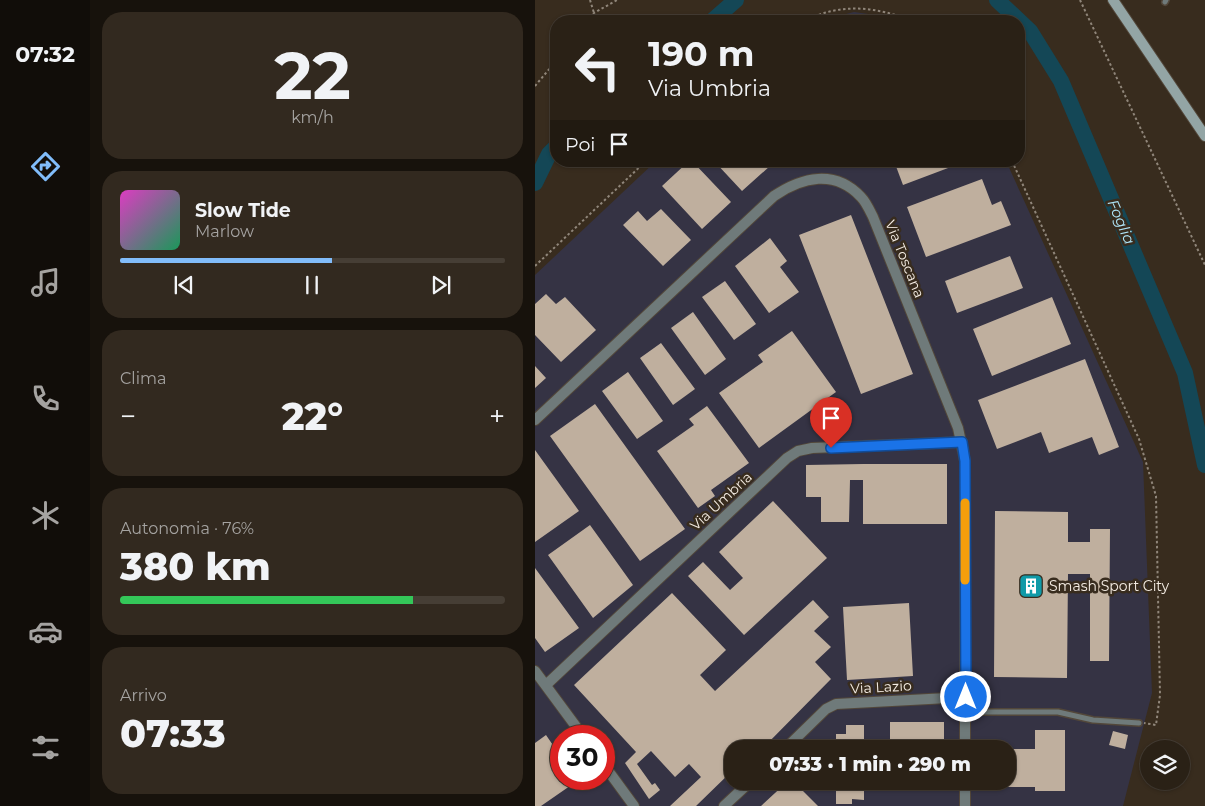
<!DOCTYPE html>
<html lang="it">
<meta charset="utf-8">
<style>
:root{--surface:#2a2116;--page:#32291f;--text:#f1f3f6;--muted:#a5a3a1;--line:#463e35;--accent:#81bcfa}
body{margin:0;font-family:Montserrat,sans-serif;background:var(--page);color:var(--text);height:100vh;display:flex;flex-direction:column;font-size:19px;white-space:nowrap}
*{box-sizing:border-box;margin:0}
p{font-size:16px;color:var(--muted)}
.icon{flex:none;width:28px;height:28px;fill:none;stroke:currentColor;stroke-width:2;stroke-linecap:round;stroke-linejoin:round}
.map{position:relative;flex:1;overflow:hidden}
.drawer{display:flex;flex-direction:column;gap:12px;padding:12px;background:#17120c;width:445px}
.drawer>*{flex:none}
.guide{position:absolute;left:15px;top:15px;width:475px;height:152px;border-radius:20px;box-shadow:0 1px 4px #0004,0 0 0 1px var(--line);background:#2a2116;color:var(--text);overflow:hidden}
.fabs{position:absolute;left:605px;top:740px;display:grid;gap:10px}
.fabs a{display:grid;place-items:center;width:50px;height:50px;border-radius:50%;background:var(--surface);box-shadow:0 1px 4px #0004,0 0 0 1px var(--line);font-size:25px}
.speed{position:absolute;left:15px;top:725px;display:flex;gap:10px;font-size:25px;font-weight:700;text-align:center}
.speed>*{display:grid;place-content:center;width:65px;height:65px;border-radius:50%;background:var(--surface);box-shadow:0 1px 4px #0004,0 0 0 1px var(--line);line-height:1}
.speed .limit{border:8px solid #d22;background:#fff;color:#111}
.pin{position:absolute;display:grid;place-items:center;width:42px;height:42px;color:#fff;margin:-51px -21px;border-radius:50% 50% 50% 0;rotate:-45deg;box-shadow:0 0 5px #0007}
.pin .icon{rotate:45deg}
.me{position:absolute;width:55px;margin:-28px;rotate:0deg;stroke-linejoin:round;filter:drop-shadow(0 0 4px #0008)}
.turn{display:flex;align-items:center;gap:18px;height:105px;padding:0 15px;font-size:22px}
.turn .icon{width:65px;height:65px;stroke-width:2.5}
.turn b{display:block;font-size:35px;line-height:42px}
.then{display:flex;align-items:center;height:48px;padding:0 15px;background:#0003;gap:10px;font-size:19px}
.big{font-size:38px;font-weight:800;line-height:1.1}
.drawer .tile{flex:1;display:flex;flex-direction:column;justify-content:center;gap:8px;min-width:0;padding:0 18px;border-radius:20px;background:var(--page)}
.drawer .dial{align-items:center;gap:0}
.dial b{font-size:65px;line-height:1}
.song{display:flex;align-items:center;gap:15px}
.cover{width:60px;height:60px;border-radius:8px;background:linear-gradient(135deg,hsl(310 70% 55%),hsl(150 70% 35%))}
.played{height:5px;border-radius:2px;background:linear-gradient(90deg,var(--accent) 55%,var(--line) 55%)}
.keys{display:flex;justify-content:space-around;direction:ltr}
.heat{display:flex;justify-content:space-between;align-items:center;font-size:28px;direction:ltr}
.charge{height:8px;border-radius:4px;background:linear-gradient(90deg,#34c759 76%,var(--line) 0)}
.trip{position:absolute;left:189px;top:740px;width:292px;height:50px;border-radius:20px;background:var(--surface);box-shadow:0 1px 4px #0004,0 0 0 1px var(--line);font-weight:800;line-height:50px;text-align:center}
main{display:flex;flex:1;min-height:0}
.tab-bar{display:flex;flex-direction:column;width:90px;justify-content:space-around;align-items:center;background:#110d09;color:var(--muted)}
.tab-bar .icon{width:35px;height:35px}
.tab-bar .on{color:var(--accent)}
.tab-bar b{font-size:22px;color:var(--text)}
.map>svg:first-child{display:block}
</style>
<main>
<nav class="tab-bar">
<b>07:32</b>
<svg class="icon on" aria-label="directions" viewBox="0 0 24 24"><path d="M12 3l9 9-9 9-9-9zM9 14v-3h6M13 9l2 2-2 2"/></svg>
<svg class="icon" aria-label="music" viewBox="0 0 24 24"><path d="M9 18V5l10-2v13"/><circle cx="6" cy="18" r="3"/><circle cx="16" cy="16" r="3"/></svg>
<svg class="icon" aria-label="phone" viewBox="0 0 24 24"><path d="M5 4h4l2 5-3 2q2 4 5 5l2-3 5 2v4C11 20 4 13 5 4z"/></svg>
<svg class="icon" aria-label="climate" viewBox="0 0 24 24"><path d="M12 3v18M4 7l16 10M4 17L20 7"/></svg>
<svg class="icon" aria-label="car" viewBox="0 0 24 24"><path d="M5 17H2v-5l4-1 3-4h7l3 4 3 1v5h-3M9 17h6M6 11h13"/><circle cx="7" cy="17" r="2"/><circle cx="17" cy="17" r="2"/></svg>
<svg class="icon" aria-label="filters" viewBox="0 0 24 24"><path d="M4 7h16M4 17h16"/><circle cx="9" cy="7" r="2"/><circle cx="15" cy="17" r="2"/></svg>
</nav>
<section class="drawer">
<div class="tile dial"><b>22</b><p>km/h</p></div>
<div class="tile">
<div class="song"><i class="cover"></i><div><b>Slow Tide</b><p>Marlow</p></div></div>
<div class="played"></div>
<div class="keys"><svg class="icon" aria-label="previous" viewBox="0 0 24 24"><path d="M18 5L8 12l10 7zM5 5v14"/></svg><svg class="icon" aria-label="pause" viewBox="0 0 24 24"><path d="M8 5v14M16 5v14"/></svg><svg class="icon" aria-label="next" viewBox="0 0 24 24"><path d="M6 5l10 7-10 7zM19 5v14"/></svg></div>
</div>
<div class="tile"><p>Clima</p>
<div class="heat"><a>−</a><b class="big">22°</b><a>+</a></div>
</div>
<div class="tile"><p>Autonomia · 76%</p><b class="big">380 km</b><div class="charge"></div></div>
<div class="tile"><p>Arrivo</p><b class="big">07:33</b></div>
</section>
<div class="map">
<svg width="670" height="806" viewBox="0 0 670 806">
<rect width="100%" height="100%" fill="#382c1e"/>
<!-- industrial -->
<path fill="#353344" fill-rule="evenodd" d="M319 12 355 17 366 21H283Z
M121 161H471L608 462 617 693 588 806H0V275ZM26 736H69V779H26ZM198 749H472V781H198Z"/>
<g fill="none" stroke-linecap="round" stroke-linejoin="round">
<!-- river -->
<path stroke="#144756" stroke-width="16" d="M462 0 495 31 526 81 650 373 670 465
M177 21 201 0
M0 183 14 154 21 147"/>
</g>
<!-- building -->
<path fill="#bfaf9e" d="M154 161H157L196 202 167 229 127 186Z
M179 161H231L235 166 207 191Z
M359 161H429V162L368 185Z
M447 179 457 205 466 201 476 225 391 257 372 207Z
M126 209 156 240 128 266 88 225 103 211 112 221Z
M316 215 378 374 326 394 264 235Z
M235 238 252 261 245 267 264 292 234 313 200 266Z
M475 256 488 288 422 313 410 281Z
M190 281 221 324 199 340 167 297Z
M11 294 21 304 30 297 61 330 26 362 0 335V304Z
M517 297 536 344 457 376 438 329Z
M158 312 191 359 170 375 136 328Z
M257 331 301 392 224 448 184 393 228 362 223 355Z
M126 343 160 389 138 405 105 358Z
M550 359 584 447 564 455 557 437 514 453 506 432 462 449 443 400Z
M0 366 11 378 0 388Z
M93 372 128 421 102 439 67 391Z
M60 404 150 529 105 561 15 436Z
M172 406 214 463 176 490 180 496 163 508 122 451 159 425 154 419Z
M0 450 44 511 0 542Z
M328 464H412V524H328V480H315L314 522H286V497H271V465Z
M238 501 292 558 209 635 153 576 168 562 195 590 208 578 184 552Z
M460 511 533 512V542H555V529H575L574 661H555V574H533L532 678 459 677Z
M55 525 98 585 58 618 13 555Z
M0 568 44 628 10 652 0 638Z
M137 593 191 650 165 675 180 691 278 600 294 617 279 631 296 647 280 662 296 679 227 749H198V770L161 806H135L166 777 154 764 140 777 116 751 102 764 117 785 120 783 125 790 114 799 90 763 101 752 39 685Z
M374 603 378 676 312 680 308 607Z
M355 722H409V749H355Z
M311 725H329V749H294V741H301V734H311Z
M500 730H530V791H500V787H472V752H477V749H500Z
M578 731 593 735 590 749 574 745Z
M11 735 26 757V779H45L6 806H0V743Z
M253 781H276L267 790 283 806H226Z
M301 781H329V800L317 799V804H301Z
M355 781H409V790L355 789Z"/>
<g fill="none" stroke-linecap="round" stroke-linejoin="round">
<!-- service casing -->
<g stroke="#52473a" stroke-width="8">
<path id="service" d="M630 2 631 0
M431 712H523L558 720 604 723"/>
</g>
<!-- minor casing -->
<g stroke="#52473a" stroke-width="12">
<path id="minor" d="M0 420 239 196C267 177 300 169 326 197 331 202 335 211 338 217L423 428 430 461V749
M0 671 48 736
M11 685 252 458 263 451 277 448 427 442
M250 749 291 709 301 704 431 697
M69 765 99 806
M189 806 216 781
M430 806V781"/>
</g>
<!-- secondary casing -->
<g stroke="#52473a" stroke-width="12">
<path id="secondary" d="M578 0 670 136"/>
</g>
<!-- path -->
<path stroke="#90867a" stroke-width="2" stroke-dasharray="2.5 2.5" stroke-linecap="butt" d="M55 0 59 13
M545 0 670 265
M51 21 59 13 82 0
M270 21C306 2 342 7 378 21
M0 86 21 61
M477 161 604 439 621 496 625 695 621 725 609 723
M0 266 111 161"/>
<!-- service -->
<use href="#service" stroke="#6f7a7a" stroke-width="5"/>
<!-- minor -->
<use href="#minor" stroke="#6f7a7a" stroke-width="10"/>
<!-- secondary -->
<use href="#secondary" stroke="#93a5a5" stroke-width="10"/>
</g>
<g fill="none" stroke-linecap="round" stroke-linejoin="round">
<!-- route casing -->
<g stroke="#114b97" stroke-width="12">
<path id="route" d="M296 448 427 442 430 461 431 697"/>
</g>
<!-- route -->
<use href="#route" stroke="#1a73e8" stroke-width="9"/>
<!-- slow -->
<path stroke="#f59e0b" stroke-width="9" d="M430 503V580"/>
</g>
<!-- icons -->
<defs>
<g id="building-square" transform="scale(1.25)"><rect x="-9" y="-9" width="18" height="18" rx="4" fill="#0f9aa8" stroke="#382c1e"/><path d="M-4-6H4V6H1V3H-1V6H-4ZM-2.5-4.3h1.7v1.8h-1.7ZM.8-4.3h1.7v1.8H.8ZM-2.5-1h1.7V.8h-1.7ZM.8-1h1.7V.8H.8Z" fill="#fff"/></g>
</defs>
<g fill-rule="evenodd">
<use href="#building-square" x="496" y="586"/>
</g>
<g text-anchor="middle" stroke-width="5" stroke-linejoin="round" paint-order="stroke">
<!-- street labels -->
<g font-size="14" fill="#f4ece3" stroke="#382c1e">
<text transform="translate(370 259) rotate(68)" y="5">Via Toscana</text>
<text transform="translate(186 501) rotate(-43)" y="5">Via Umbria</text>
<text transform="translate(346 687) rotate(-3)" y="5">Via Lazio</text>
</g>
<!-- poi labels -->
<g font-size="14" fill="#f4ece3" stroke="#382c1e" text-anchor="start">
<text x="514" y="591">Smash Sport City</text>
</g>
<!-- water labels -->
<g font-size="15" font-style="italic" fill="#afe6f9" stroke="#382c1e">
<text transform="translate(586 222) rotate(67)" y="5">Foglia</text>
</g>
</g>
</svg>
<div class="fabs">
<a><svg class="icon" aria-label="layers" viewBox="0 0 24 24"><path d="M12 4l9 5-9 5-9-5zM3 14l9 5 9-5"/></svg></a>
</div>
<div class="speed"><div class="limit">30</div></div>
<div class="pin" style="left:296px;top:448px;background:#d93025"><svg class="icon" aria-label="arrive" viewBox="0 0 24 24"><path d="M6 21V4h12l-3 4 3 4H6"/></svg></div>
<svg class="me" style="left:431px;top:697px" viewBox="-20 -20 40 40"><circle r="17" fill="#1a73e8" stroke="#fff" stroke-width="3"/><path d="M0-11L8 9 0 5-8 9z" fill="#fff"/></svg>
<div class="trip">07:33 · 1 min · 290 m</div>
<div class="guide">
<div class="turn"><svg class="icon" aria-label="left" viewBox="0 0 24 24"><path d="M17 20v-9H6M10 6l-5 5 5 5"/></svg><div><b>190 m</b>Via Umbria</div></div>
<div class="then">Poi<svg class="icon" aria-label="arrive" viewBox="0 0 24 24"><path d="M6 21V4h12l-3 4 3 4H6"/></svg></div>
</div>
</div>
</main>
